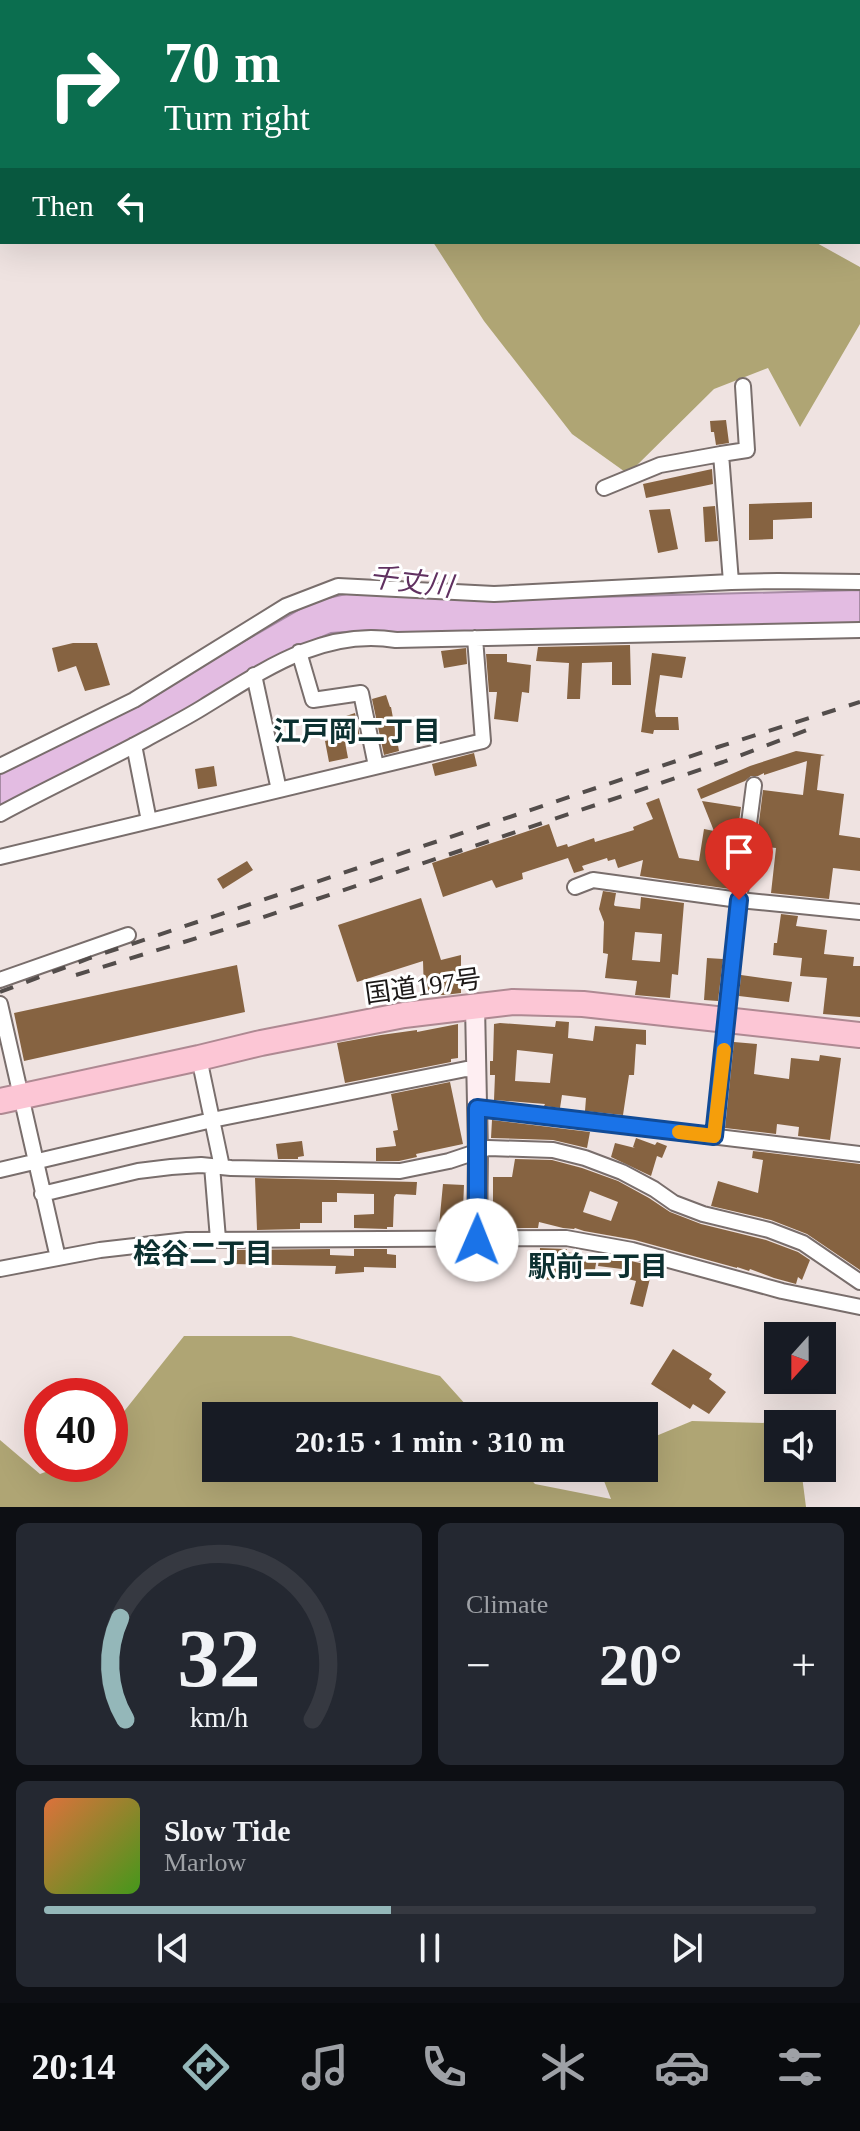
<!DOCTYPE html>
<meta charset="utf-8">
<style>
:root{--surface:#171b24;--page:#242831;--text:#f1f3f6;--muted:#9ea1a6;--line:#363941;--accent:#94b7b9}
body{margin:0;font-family:"Times New Roman","Noto Sans JP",serif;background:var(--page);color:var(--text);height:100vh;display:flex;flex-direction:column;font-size:30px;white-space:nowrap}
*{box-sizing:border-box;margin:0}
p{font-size:26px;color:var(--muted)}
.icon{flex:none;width:44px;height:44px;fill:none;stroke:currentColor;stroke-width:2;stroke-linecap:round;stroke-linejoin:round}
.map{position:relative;height:1507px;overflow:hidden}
.panel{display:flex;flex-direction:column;gap:16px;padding:16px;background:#0d0f14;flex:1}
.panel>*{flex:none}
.banner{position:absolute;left:0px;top:0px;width:860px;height:244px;box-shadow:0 8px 32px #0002;background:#0b6e4f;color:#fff;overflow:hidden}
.needle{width:52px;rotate:201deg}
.buttons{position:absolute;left:764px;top:1322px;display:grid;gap:16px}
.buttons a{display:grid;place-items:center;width:72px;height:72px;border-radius:0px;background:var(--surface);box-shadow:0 8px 32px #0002;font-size:40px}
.speed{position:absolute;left:24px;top:1378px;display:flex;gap:16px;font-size:40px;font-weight:700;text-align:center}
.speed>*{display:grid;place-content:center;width:104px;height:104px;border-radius:50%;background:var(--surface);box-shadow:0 8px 32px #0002;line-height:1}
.speed .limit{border:12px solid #d22;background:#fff;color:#111}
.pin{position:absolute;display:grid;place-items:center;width:68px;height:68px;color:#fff;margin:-82px -34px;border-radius:50% 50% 50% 0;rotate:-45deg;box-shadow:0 0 8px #0007}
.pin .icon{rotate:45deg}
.me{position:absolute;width:88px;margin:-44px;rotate:1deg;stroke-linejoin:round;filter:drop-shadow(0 0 6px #0008)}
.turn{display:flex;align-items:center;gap:28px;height:168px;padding:0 32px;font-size:36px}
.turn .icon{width:104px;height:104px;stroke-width:2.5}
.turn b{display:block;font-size:56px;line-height:68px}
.then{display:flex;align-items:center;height:76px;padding:0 32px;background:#0003;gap:16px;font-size:30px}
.big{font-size:60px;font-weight:700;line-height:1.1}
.panel .card{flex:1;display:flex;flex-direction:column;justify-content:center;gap:12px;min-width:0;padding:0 28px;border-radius:12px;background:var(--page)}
.panel .dial{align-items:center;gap:0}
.dial svg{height:208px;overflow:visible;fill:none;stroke:var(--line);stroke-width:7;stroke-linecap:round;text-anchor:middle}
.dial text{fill:var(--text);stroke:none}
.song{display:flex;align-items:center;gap:24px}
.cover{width:96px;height:96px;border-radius:12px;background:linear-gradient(135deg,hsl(20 70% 55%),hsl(100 70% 35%))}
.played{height:8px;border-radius:4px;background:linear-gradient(90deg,var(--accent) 45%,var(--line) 45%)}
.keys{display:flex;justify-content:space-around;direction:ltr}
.heat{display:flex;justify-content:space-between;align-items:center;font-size:44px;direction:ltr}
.panel .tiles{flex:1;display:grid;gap:16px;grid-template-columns:1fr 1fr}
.card:last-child{grid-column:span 2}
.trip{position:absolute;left:202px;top:1402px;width:456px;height:80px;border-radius:0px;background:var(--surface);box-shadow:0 8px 32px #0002;font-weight:700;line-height:80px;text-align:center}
.dock{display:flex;height:128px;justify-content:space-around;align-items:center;background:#090b0e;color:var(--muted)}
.dock .icon{width:56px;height:56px}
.dock .selected{color:var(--accent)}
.dock b{font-size:36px;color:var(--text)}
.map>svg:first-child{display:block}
</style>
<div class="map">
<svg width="860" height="1507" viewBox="0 0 860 1507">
<rect width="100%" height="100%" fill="#efe3e1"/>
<!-- forest -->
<path fill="#afa574" d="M433 242H815L860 267V324L800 427 768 368 714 389 628 474 572 434 484 321Z
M184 1336H291L440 1376 476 1416H216V1468H521L535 1484 611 1499 599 1468H644V1441L692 1421 767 1423 778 1440V1468H797L802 1476 806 1507H0V1440L40 1474 67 1464H110V1429Z"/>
<!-- water -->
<path fill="#e3bce2" stroke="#a78ba5" stroke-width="2" d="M860 590V624L397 634 373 630 331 633 268 660 169 721 0 807V773L149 700 208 662 314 601 351 593 489 600Z"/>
<!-- building -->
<path fill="#866341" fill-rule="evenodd" d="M726 420 729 443 716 445 714 432H711L710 421Z
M712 469 713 484 646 498 643 484Z
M812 502V518L773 520V539L749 540V504Z
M715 506 718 541 705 542 703 507Z
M670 509 678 549 658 553 649 510Z
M73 643H97L110 685 85 691 76 666 58 672 52 648Z
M630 645 631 685H612V662L582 663 580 699H567L569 663 536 661 538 647Z
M466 648 467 664 444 668 441 651Z
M652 653 686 657 682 678 660 675 655 711 656 717H678L679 730H654L653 734 641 732Z
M486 654H507V662L531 665 529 693 522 692 518 722 494 719 497 692H489Z
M386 695 390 707H391L399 751 384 755 372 699Z
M355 713 361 742 346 745 344 735 346 734 340 718Z
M344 737 348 758 329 762 325 741Z
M796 751 825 755 821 756 817 790 844 794 839 835 860 838V871L833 868 829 899 771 893 776 848 756 846 763 790 803 795 807 761 764 775V773L758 776H751L745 781 701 799 697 789 750 766Z
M474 753 477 766 435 776 432 764Z
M214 766 217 786 198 789 195 769Z
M659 798 679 858 699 861 704 829 714 831 702 801 741 807 730 889 640 876 643 860 618 868 615 859 608 861 607 858 582 866 584 870 574 873 568 858 522 873 523 879 496 888 492 880 443 897 432 863 549 824 557 847 567 844 568 847 594 838 595 842 634 830 633 827 653 819 646 803Z
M247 861 253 870 223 889 217 879Z
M603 891 616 893 614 905 615 906 640 909 641 897 684 903 678 975 672 974 670 998 635 995 637 981 605 978 608 954 603 953 604 922 599 909ZM635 932 662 934 660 962 632 960Z
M421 898 441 960 461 955V993L444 995H438V993L424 994 423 961 357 982 338 925Z
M781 914 798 916 796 926 827 930 824 954 854 957 853 966H860V1017L823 1014 827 978 800 976 802 958 773 955 774 943H777Z
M707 958 723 959 718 1001 704 1000Z
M237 965 245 1012 24 1061 14 1013Z
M741 975 792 982 789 1002 739 996Z
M556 1021 569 1022 568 1038 593 1041 595 1026 646 1030V1045L636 1044 634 1075H629L623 1115 585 1111 586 1098 562 1095 560 1108 544 1106 545 1104 494 1100 495 1075H490V1061H493L494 1024 500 1023 555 1027ZM517 1050 553 1054 550 1083 515 1081Z
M458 1024V1058L451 1059V1062L345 1083 337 1043 381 1035 417 1030V1032Z
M734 1042 757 1044 754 1074 789 1079 791 1058 819 1061 820 1055 841 1058 830 1140 798 1136 799 1127 777 1124 776 1134 725 1128Z
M450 1082 463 1144 416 1154 417 1157 399 1161H376V1148L396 1146 393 1131 398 1130 391 1094Z
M492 1120 590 1132 587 1148 553 1140 491 1138Z
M636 1138 655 1145 657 1142 667 1146 662 1158 657 1156 651 1176 611 1157 615 1143 635 1148 633 1147Z
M302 1141 304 1156 298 1157V1159H278L276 1144Z
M753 1151 860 1164V1270L807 1234 771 1220 711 1206 718 1181 758 1193 763 1160 752 1158Z
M515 1159 552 1160 582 1168 618 1181 649 1198 670 1212 701 1224 766 1240 798 1252 810 1260 802 1280 798 1277 796 1284 774 1278 750 1269 749 1271 737 1267V1268L635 1240 584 1231 575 1228 574 1229 563 1228 539 1222 538 1228H509L511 1221 490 1220 491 1203H493V1177H512ZM590 1191 618 1202 611 1221 583 1212Z
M255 1178 417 1182 416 1195 396 1194 394 1197 393 1227H387V1229L354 1228V1215L374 1214V1194L337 1193V1202H322V1223H300V1229L257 1230Z
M443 1184 464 1185 463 1209 456 1208V1227L439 1226Z
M540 1248 567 1249 566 1252 597 1257 594 1276 568 1272V1279L539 1280Z
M330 1249V1255L354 1256V1249H387V1254L396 1255V1268L364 1267V1272L335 1274 336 1266 233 1264V1250Z
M470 1250 478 1252 485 1250V1254H491V1274L467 1273V1254H470Z
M600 1254 653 1266 643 1307 630 1304 636 1281 628 1279 630 1270 598 1266Z
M673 1349 712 1374 709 1379 726 1392 709 1414 693 1404 690 1409 651 1384Z"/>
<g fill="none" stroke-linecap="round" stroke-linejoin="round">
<!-- street casing -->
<g stroke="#796e6c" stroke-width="18">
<path id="street" d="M54 0 76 2
M35 2 44 0
M87 2 103 0
M0 9H2
M721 454 747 450 743 386
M604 488 660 465 721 454 731 582
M299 652 313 700 361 693 376 766
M254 675 279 790
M134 745 149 821
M0 766 134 700 286 606 338 586 494 594 731 582 778 581 860 582
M0 814C48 788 98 765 146 739 166 728 186 718 205 706 264 670 323 628 396 640L860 630
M0 857 483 741 475 638
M575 887 593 880 739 900 860 912
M0 980 128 935
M0 1004 58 1258
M199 1058 222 1167
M477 1108 860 1154
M714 1136 739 900 754 785
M212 1166 218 1239
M0 1170 212 1120 466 1069 476 1070
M42 1194 138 1171 171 1167 201 1165 231 1168 400 1171 449 1161 488 1148 553 1150 585 1158 622 1172 654 1189 674 1203 703 1214 769 1230 803 1243 860 1282
M0 1269 100 1250 187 1240 566 1238 632 1250 782 1291 860 1307"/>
</g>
<!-- secondary casing -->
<g stroke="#796e6c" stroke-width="22">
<path id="secondary" d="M475 1006 478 1152 477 1240"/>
</g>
<!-- highway casing -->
<g stroke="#ae8992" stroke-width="28">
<path id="highway" d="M0 1101 199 1058 261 1043 404 1015 513 1002 583 1004 860 1035"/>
</g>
<!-- street -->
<use href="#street" stroke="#fff" stroke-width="14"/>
<!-- secondary -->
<use href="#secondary" stroke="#feeef2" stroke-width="18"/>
<!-- highway -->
<use href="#highway" stroke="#fcc6d5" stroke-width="24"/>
<!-- rail -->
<path stroke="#534d4b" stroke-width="4" stroke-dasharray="14 14" stroke-linecap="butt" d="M76 975 246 923 723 762 815 727
M0 992 90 958 718 747 860 702"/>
</g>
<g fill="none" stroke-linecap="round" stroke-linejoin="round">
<!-- route casing -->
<g stroke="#114b97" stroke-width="20">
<path id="route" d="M477 1240V1108L714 1136 739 900"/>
</g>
<!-- route -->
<use href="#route" stroke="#1a73e8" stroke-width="14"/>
<!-- slow -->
<path stroke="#f59e0b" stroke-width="14" d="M679 1132 714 1136 724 1050"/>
</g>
<g text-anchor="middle" stroke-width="6" stroke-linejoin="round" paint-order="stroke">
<!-- street labels -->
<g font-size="26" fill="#1c1817" stroke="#fff">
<text transform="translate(423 986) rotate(-8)" y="9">国道197号</text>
</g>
<!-- water labels -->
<g font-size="28" font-style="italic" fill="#603060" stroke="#fff">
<text transform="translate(411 581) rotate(7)" y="10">千丈川</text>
</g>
<!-- neighbourhood labels -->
<g font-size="28" font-weight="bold" fill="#0c3030" stroke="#fff">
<text x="357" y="741">江戸岡二丁目</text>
<text x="203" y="1263">桧谷二丁目</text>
<text x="598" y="1276">駅前二丁目</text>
</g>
</g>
</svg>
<div class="buttons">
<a><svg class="needle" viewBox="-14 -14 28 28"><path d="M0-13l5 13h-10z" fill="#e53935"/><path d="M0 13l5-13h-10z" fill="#9ea1a6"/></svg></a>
<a><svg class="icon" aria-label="sound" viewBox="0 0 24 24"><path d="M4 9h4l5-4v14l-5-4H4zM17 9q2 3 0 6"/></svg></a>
</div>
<div class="speed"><div class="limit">40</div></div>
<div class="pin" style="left:739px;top:900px;background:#d93025"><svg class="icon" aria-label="arrive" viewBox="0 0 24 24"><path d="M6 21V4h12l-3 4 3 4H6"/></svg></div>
<svg class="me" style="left:477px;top:1240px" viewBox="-20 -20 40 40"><circle r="19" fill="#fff"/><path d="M0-13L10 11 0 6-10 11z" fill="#1a73e8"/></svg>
<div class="trip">20:15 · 1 min · 310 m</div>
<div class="banner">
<div class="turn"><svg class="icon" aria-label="right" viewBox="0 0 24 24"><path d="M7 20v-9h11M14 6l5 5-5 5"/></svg><div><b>70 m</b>Turn right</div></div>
<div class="then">Then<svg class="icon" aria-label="left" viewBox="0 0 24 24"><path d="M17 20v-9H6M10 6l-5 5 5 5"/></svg></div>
</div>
</div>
<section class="panel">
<div class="tiles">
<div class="card dial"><svg viewBox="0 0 100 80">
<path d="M14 69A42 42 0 1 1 86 69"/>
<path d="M14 69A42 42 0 0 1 12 30" stroke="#94b7b9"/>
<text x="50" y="56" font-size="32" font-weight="700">32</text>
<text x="50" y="72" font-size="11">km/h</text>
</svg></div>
<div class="card"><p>Climate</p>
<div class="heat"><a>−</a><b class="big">20°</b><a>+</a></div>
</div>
<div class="card">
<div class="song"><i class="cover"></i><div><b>Slow Tide</b><p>Marlow</p></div></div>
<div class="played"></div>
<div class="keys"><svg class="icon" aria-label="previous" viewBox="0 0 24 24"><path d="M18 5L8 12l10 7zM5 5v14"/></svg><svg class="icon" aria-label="pause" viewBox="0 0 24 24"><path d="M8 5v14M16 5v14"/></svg><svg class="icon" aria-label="next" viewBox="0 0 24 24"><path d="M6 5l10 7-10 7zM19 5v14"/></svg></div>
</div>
</div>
</section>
<nav class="dock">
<b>20:14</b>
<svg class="icon selected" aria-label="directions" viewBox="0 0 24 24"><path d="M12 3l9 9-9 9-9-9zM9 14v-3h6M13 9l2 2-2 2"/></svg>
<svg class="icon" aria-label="music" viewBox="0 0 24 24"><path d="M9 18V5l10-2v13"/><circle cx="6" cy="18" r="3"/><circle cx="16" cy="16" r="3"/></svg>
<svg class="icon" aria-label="phone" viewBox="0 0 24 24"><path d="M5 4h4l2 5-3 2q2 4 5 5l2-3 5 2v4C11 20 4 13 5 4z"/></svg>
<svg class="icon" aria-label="climate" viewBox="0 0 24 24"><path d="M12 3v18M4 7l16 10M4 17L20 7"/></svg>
<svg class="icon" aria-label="car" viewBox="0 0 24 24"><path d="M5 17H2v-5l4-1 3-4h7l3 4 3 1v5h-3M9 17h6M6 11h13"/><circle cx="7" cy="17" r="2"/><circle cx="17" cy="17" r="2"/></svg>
<svg class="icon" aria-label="filters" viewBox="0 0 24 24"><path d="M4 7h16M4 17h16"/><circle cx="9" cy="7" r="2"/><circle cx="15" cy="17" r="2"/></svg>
</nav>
